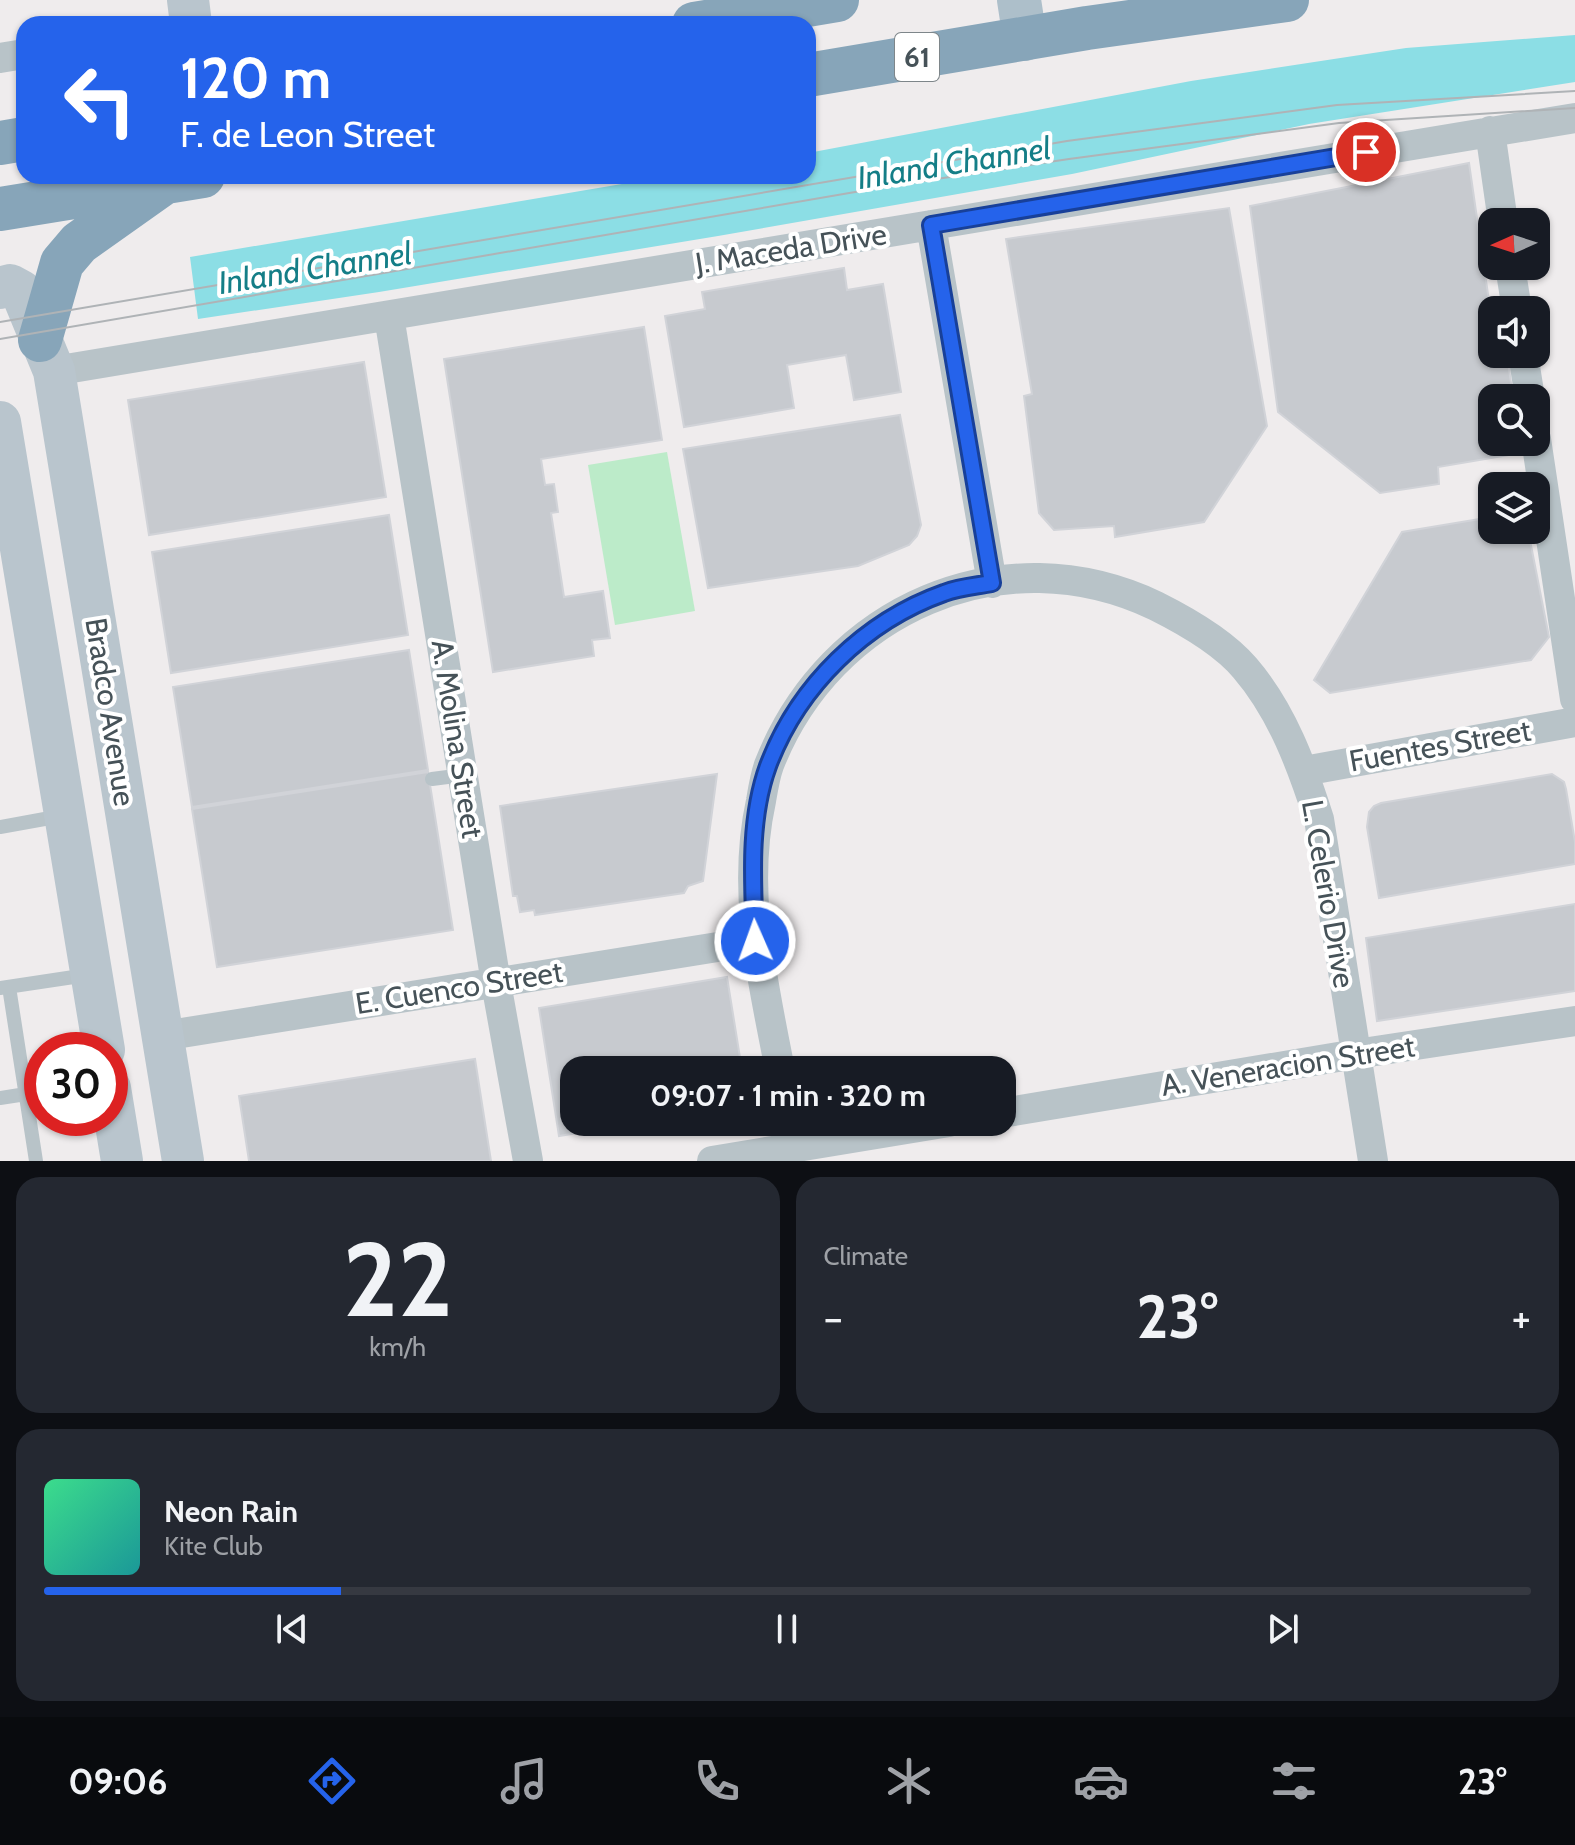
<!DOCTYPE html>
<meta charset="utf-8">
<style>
:root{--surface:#171b24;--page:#242831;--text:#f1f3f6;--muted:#9ea1a6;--line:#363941;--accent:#2563eb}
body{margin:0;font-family:Cabin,sans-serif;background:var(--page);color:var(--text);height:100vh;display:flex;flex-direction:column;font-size:30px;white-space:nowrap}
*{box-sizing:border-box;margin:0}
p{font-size:26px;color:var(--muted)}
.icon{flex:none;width:44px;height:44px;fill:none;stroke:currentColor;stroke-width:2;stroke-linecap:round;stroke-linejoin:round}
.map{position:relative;height:1161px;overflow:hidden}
.panel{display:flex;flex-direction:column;gap:16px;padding:16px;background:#0d0f14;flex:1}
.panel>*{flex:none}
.hud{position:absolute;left:16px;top:16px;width:800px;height:168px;border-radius:24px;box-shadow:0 2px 6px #0004;background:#2563eb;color:#fff;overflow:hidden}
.needle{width:52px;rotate:267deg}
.tools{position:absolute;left:1478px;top:208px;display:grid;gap:16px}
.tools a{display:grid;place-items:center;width:72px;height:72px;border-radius:16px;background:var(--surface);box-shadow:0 2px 6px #0004;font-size:40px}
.speed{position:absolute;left:24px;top:1032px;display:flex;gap:16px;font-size:40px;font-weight:700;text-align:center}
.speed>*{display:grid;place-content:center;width:104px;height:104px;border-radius:50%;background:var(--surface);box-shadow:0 2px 6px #0004;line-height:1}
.speed .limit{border:12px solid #d22;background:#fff;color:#111}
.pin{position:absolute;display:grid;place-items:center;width:68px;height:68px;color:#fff;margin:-34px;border:4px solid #fff;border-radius:50%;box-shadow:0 2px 8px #0007}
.me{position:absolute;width:88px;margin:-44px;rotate:358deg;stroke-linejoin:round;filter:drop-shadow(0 0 6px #0008)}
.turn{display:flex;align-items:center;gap:28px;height:168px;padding:0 32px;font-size:36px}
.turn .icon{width:104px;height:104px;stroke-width:2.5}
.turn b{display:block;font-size:56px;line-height:68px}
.big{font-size:60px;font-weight:700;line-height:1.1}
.panel .tile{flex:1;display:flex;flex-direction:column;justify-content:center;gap:12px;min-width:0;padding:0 28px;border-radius:24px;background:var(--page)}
.panel .dial{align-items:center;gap:0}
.dial b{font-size:104px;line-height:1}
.song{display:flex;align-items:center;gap:24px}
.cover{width:96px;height:96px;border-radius:12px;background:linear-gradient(135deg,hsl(150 70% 55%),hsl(180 70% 35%))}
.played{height:8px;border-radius:4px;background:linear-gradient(90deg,var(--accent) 20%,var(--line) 20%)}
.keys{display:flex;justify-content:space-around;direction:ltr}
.heat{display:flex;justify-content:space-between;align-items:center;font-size:44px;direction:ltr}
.panel .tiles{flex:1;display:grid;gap:16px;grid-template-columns:1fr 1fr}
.tile:last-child{grid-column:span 2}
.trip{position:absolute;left:560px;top:1056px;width:456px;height:80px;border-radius:24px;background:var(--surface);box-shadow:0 2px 6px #0004;font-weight:700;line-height:80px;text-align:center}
.tabs{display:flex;height:128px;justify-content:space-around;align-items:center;background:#090b0e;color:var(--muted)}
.tabs .icon{width:56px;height:56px}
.tabs .active{color:var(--accent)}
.tabs b{font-size:36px;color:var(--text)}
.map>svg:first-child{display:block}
</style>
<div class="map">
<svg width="1575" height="1161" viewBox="0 0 1575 1161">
<rect width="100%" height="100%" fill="#efeced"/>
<!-- green -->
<path fill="#bcebc9" d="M667 452 695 611 615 625 588 465Z"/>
<!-- water -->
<path fill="#8cdee5" d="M1575 35V82L1309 124 1072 174 718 236 379 292 198 319 190 257 669 176H808V153L1191 81 1406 48Z"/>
<!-- building -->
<path fill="#c7cacf" stroke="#d1d3d8" stroke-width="2" d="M1469 163 1490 308 1500 306 1501 310H1492V354H1507L1513 398H1492V442H1519L1521 453 1438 467 1439 484 1380 493 1278 412 1250 206Z
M1229 208 1267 426 1204 522 1115 537 1114 526 1054 530 1039 513 1024 396 1032 394 1006 239Z
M844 268 847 290 883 284 901 392 854 400 846 355 787 365 794 408 684 427 665 316 705 309 702 292Z
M644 327 662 440 541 459 545 485 554 484 558 512 551 513 564 597 603 591 610 638 592 640 594 656 493 672 444 359Z
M364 362 386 497 149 535 128 400Z
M900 415 921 525 917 536 909 545 858 566 708 588 683 449Z
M389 515 408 635 171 673 152 552Z
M1492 517V530H1528L1549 637 1531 660 1330 693 1314 680 1402 532Z
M409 650 428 770 192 807 173 687Z
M428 772 453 930 217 967 192 809Z
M717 774 703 881 688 886 684 893 535 915 534 910 520 912 517 896H513L500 806Z
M1552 774 1564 782 1566 789 1575 842V864L1379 898 1367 827 1369 812 1374 806 1381 803Z
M1575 904V991L1377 1021 1366 938Z
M727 977 742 1070H574V1122H644L559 1136 539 1008Z
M475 1059 491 1161H249L239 1096Z"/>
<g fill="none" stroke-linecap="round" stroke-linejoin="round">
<!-- lane -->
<path stroke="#b8c3c8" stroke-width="14" d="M432 779 463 775
M0 827 61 816
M9 987 36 1161
M0 988 87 975
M0 1098 26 1094"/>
<!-- street -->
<path stroke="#b8c3c8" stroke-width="30" d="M0 58 24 54
M1490 131 1503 222
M931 225 992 583
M1510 266 1517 310
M389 316 496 983 528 1161
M1523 354 1530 398
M54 371 1575 118
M1536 439 1575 699
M1304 771 1575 722
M163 1036 755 941
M780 1070C763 981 741 892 761 801 763 789 765 776 769 765 830 609 1003 533 1156 606 1186 621 1223 642 1245 668 1282 711 1302 766 1319 819L1373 1161
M1002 1113 1356 1054 1575 1021
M712 1161 949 1122"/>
<!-- secondary -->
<path stroke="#b9c5cd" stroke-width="42" d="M188 0 191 24
M0 288 10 285 21 291 54 371 183 1161
M0 422 104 1050
M110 1088 122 1161"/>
<!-- primary -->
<path stroke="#adbfca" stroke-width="44" d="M1019 0 1025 39"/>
<!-- highway -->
<path stroke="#87a5b9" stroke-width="44" d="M694 24 837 0
M808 75 1087 28 1287 0
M0 143 24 139
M0 209 203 176
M40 340 62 263 79 243 165 182"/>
<!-- tram -->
<path stroke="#afb3b6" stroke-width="2" d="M0 322 1067 141 1337 105 1575 91
M0 339 890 186 1069 159 1339 123 1575 108"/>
</g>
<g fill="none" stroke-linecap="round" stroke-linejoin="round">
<!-- route casing -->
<g stroke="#184099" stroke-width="20">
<path id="route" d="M755 941C753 884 748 821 768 766 798 686 865 621 944 593 959 587 976 586 992 583L931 225 1366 152"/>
</g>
<!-- route -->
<use href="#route" stroke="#2563eb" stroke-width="14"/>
</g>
<g text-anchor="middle" stroke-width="8" stroke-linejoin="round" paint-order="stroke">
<!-- shield labels -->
<rect fill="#fff" stroke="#7e868a" stroke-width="2" x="895" y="33" width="44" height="48" rx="6"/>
<g font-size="28" font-weight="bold" fill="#465258">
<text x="917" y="67">61</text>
</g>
<!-- street labels -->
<g font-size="30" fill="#465258" stroke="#fff">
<text transform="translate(791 249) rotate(-9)" y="10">J. Maceda Drive</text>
<text transform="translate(110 712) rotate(81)" y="10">Bradco Avenue</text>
<text transform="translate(457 739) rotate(81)" y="10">A. Molina Street</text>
<text transform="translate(1440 746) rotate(-10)" y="10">Fuentes Street</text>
<text transform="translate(1328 894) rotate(80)" y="10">L. Celerio Drive</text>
<text transform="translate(459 988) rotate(-9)" y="10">E. Cuenco Street</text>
<text transform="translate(1288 1066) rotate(-9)" y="10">A. Veneracion Street</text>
</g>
<!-- water labels -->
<g font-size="32" font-style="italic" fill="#147e87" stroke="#fff">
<text transform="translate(954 163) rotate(-9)" y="11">Inland Channel</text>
<text transform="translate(315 268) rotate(-9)" y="11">Inland Channel</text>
</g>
</g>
</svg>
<div class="tools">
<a><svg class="needle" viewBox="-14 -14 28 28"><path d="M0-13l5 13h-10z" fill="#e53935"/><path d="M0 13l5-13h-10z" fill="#9ea1a6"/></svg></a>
<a><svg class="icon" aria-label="sound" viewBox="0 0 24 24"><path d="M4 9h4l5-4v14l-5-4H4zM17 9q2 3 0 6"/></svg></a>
<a><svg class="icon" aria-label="search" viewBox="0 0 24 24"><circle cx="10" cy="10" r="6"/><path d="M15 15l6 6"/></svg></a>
<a><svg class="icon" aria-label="layers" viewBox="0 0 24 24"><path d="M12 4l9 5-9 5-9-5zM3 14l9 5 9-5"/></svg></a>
</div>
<div class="speed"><div class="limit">30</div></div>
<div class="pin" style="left:1366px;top:152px;background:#d93025"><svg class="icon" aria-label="arrive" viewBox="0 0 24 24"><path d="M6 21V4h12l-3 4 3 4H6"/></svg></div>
<svg class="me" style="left:755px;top:941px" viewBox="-20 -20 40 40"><circle r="17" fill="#2563eb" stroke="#fff" stroke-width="3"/><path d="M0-11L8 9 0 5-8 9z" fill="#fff"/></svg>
<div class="trip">09:07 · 1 min · 320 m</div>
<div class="hud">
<div class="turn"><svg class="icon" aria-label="left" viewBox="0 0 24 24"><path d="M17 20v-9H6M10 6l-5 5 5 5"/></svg><div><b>120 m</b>F. de Leon Street</div></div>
</div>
</div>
<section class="panel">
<div class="tiles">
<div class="tile dial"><b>22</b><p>km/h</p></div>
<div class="tile"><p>Climate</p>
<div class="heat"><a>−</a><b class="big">23°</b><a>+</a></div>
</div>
<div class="tile">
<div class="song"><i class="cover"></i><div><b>Neon Rain</b><p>Kite Club</p></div></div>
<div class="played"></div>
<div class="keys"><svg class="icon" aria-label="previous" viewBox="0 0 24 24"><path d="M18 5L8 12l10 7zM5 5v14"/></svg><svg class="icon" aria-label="pause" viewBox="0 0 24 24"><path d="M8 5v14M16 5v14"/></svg><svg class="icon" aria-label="next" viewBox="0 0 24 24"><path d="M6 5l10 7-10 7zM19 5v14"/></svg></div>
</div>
</div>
</section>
<nav class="tabs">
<b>09:06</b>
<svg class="icon active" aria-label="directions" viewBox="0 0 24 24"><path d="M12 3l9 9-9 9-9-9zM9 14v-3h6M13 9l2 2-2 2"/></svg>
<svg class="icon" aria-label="music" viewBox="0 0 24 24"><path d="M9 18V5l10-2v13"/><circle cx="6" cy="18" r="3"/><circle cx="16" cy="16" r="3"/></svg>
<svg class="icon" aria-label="phone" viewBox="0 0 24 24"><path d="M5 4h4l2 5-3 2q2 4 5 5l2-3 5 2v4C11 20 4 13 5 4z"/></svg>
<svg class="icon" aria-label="climate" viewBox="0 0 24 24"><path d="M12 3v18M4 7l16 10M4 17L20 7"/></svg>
<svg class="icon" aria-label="car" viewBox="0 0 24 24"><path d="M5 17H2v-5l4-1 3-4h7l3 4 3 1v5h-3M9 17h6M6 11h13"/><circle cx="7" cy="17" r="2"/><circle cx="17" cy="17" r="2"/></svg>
<svg class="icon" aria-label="filters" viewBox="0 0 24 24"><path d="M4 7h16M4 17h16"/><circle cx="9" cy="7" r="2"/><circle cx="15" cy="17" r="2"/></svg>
<b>23°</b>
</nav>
